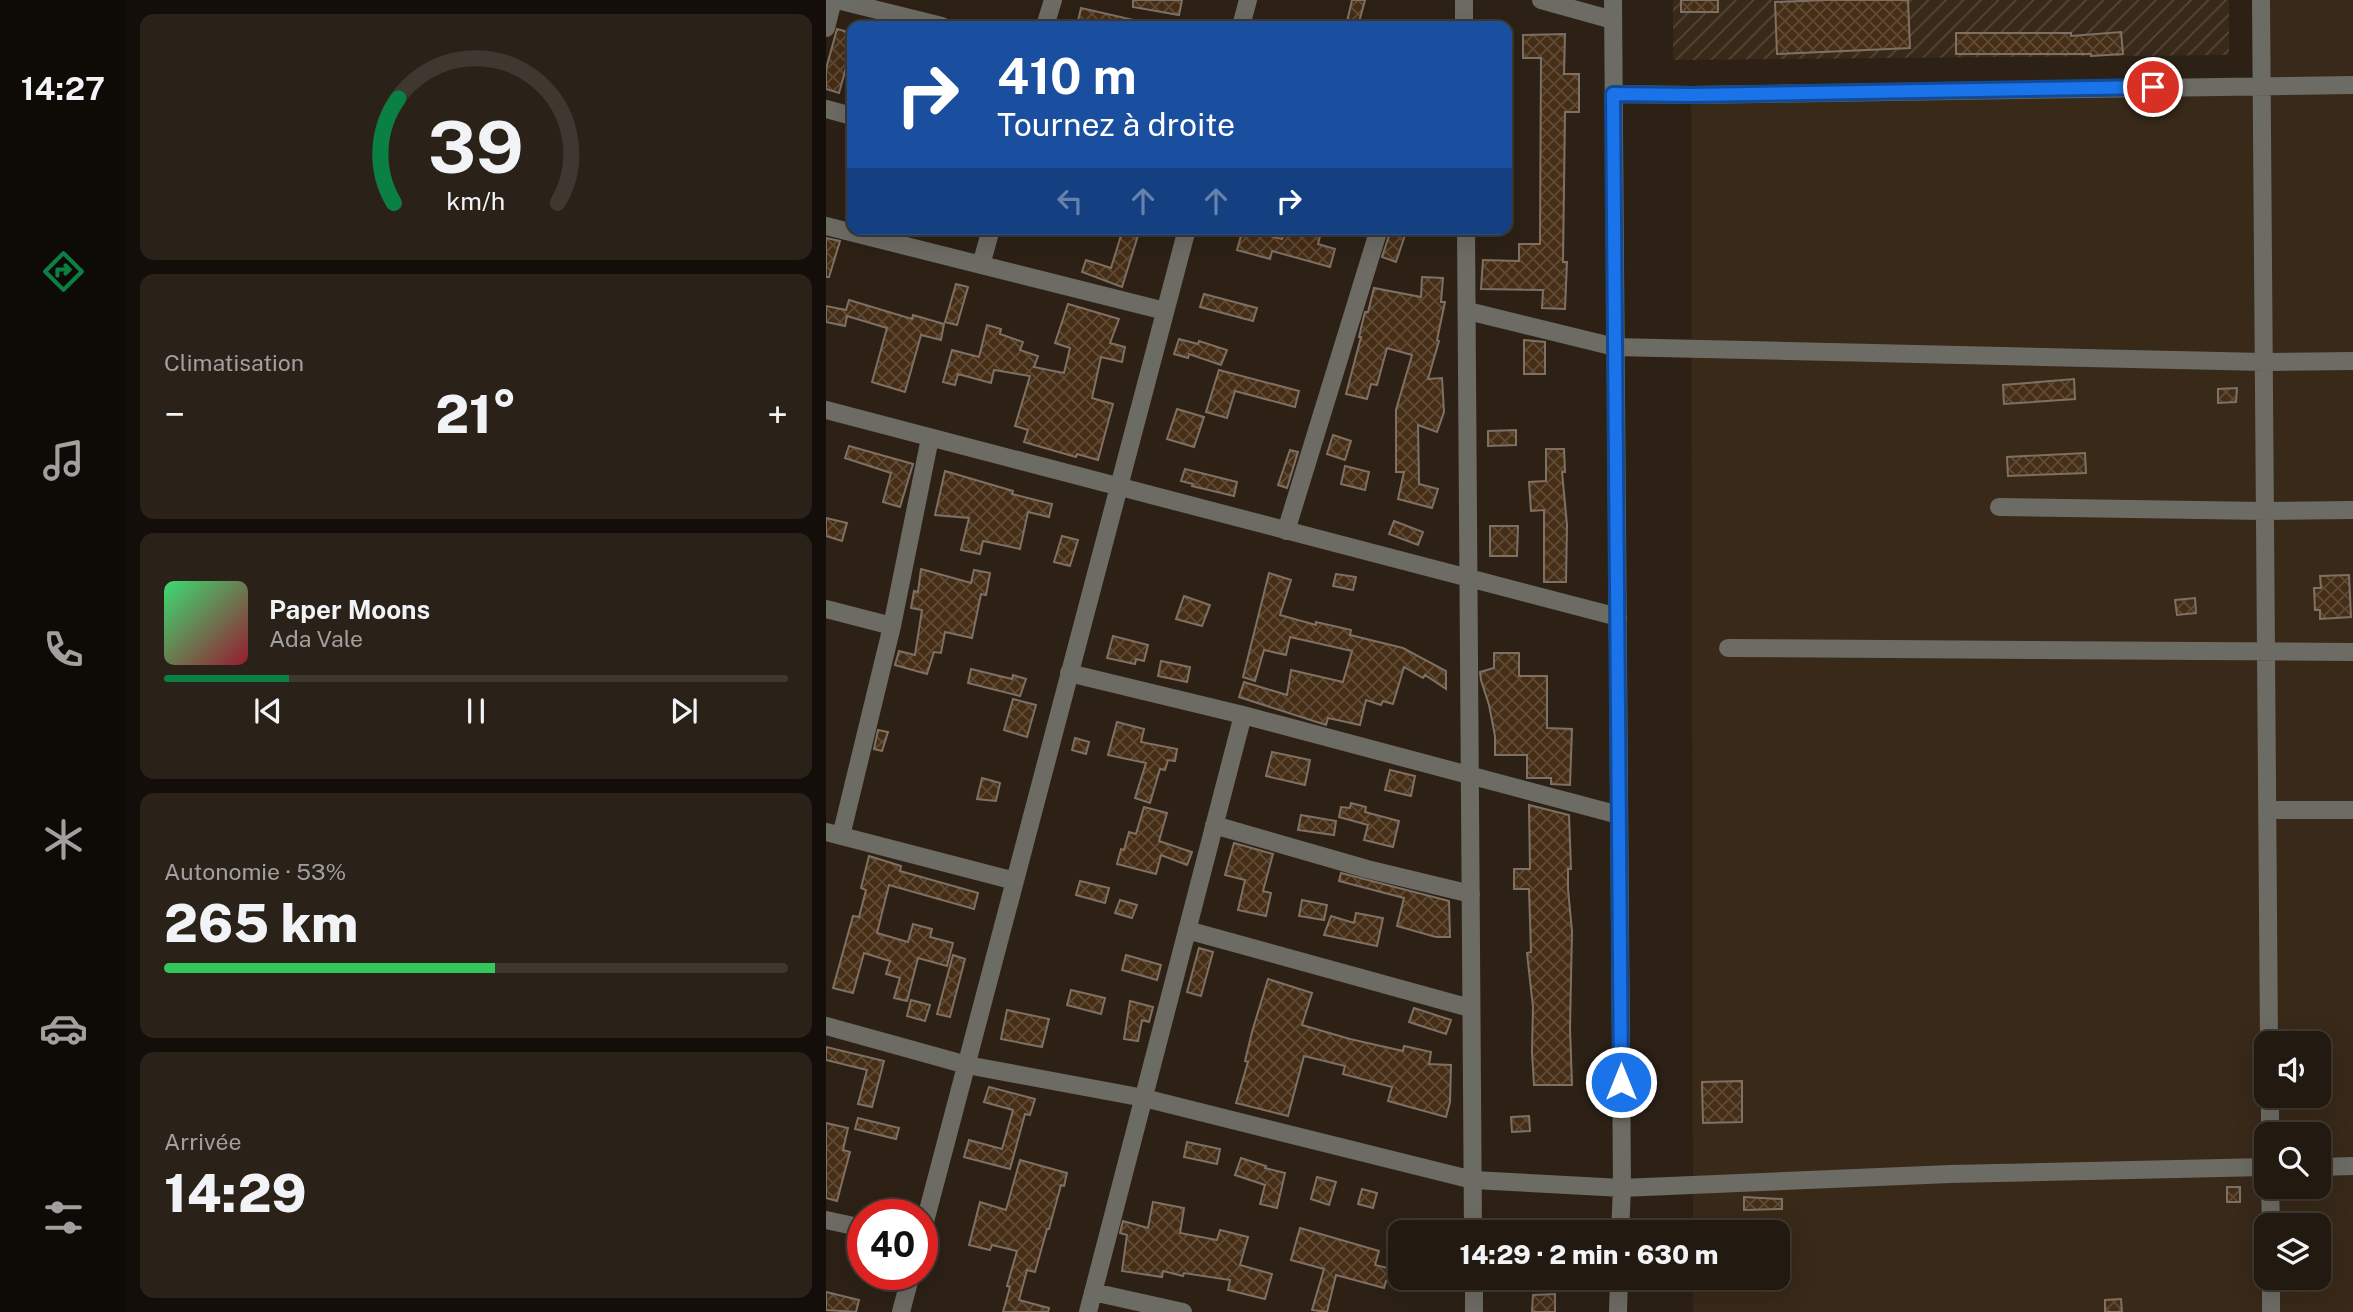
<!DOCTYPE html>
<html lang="fr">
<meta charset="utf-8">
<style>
:root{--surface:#221910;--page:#2a2219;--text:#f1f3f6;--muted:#a2a09f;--line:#3f3830;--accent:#0b8043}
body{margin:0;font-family:"Public Sans",sans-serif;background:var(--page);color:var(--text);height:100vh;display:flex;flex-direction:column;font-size:26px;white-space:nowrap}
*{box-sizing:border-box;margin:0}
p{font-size:23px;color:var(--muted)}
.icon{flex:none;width:38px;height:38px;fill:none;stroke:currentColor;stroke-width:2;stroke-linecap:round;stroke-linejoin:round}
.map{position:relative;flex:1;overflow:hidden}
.sheet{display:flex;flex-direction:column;gap:14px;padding:14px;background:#130e09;width:700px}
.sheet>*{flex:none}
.banner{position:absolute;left:21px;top:21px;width:665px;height:214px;border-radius:14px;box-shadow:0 7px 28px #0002,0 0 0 2px var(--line);background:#1a4fa0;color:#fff;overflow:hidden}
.buttons{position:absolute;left:1428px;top:1031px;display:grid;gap:14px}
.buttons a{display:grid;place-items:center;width:77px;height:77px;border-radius:14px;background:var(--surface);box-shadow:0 7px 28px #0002,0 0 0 2px var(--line);font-size:35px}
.speed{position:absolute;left:21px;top:1199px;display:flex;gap:14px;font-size:35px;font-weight:700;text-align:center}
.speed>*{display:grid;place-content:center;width:91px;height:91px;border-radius:50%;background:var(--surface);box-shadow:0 7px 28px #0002,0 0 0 2px var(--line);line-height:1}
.speed .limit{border:10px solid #d22;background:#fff;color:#111}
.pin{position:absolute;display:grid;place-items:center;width:60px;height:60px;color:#fff;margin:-30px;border:4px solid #fff;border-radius:50%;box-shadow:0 2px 7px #0007}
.me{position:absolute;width:77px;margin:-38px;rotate:0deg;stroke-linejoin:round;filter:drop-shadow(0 0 5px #0008)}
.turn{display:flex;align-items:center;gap:24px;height:147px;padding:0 35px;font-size:32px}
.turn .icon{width:91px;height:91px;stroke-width:2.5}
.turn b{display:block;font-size:49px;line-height:60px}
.lanes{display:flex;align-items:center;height:66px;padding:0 35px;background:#0003;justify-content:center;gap:35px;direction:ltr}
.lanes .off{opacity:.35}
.big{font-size:52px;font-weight:800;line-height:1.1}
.sheet .card{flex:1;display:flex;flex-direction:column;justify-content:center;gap:10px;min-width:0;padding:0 24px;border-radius:14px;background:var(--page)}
.sheet .dial{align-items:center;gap:0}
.dial svg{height:182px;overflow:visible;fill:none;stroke:var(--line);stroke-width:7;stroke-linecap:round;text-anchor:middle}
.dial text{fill:var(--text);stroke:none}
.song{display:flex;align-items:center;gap:21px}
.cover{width:84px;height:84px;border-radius:10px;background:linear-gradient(135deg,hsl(140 70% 55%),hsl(350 70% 35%))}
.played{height:7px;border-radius:4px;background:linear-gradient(90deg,var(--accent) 20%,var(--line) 20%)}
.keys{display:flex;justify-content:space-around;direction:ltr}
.heat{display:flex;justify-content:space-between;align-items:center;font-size:38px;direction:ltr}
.charge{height:10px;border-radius:5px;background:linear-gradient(90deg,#34c759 53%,var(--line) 0)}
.trip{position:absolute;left:562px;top:1220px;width:402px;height:70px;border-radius:14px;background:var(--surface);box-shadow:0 7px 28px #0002,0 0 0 2px var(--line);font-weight:800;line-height:70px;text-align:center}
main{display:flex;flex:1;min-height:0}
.menu{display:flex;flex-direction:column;width:126px;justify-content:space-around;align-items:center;background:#0e0a06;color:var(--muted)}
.menu .icon{width:49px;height:49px}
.menu .active{color:var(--accent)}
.menu b{font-size:32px;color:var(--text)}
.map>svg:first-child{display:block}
</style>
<main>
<nav class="menu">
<b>14:27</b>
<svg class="icon active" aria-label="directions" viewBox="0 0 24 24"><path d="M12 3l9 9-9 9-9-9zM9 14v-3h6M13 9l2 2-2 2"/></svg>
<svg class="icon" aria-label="music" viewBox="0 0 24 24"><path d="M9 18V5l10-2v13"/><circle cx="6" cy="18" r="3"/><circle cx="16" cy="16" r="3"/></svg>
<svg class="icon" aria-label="phone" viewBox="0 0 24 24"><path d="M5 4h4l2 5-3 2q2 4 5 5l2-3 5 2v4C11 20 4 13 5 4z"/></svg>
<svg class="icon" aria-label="climate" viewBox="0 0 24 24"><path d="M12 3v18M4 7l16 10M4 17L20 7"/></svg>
<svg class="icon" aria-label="car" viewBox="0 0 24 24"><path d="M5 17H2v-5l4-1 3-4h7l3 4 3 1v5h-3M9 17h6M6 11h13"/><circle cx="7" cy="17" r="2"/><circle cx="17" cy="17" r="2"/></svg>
<svg class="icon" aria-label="filters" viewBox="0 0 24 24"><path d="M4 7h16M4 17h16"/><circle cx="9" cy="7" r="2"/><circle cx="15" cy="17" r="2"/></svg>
</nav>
<section class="sheet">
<div class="card dial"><svg viewBox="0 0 100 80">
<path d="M14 69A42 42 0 1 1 86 69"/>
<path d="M14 69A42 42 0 0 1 16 23" stroke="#0b8043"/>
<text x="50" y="56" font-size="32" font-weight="700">39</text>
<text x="50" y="72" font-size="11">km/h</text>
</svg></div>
<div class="card"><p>Climatisation</p>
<div class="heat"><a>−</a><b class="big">21°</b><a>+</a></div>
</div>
<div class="card">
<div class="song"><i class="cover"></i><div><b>Paper Moons</b><p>Ada Vale</p></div></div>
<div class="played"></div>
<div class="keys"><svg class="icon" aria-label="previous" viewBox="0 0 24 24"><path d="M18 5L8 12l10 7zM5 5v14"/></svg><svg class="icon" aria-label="pause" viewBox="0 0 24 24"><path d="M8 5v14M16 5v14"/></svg><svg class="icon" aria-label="next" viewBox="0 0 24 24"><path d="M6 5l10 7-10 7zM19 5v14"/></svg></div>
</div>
<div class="card"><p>Autonomie · 53%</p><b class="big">265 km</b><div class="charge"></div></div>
<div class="card"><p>Arrivée</p><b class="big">14:29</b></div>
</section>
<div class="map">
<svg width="1527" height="1312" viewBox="0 0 1527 1312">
<defs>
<pattern id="industrial-furrows" width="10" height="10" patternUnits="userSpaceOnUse" patternTransform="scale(1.75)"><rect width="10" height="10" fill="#382919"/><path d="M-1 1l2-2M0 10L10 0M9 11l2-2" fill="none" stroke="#55473a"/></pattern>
<pattern id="building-cross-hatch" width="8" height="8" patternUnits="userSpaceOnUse" patternTransform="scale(1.75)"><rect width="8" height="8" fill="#452d16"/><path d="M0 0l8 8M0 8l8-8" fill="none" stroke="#604b37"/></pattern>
</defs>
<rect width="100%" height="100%" fill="#2d2116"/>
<!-- built -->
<path fill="#382919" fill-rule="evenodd" d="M1435 0H1527V1312H867V1278H952V1232H867L865 95 1435 86ZM1440 1043H1493V1096H1440ZM1440 1134H1493V1186H1440ZM1440 1225H1493V1278H1440Z"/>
<!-- industrial -->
<path fill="url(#industrial-furrows)" d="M847 0H1403V55L847 60Z"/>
<!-- building -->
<path fill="url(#building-cross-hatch)" stroke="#7e7063" stroke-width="2" d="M307 0H356L353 15 307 7Z
M526 0H539L532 26H520Z
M855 0H892V12H855Z
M999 0H1082L1084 48 951 54 949 2Z
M255 8 312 21V26H273L252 21Z
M11 29 26 33V46L13 93 0 89V69Z
M1295 32 1297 54 1265 56V54H1130V33H1245V36Z
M739 34 738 74H753V112H739L737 262H741L739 309 716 308 717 290 655 289 657 260 693 261V244H714L715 58H697V35Z
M297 229H314L296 287 256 272 260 260 285 268Z
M417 229 456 239 459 229H496L492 244 509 249 504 267 446 251 444 259 411 250Z
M565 230 579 235 570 262 556 257Z
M0 238 14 241 3 277H0Z
M596 277 617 278 615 302H619L611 340 613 341 602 379 616 378 618 412 611 432 592 425 593 484 612 489 606 508 572 499 578 472H570V410L586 355 561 348 551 385 545 384 541 399 520 394 535 337H533L536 324 539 312H542L548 288 595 297Z
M130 284 142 287 131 325 119 322Z
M378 294 431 308 427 321 374 307Z
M23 300 86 319 87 315 118 324 115 340 95 335 79 392 46 382 61 328 21 316 19 326 0 322V306L20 310Z
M242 304 293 319 284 343 299 347 296 362 275 357 266 398 287 404 272 460 251 454 250 457 198 442 202 430 189 426 204 376 168 370 165 383 132 374 129 385 117 382 126 350 153 357 161 325 175 329 174 334 197 342 194 350 212 356 208 367 238 373 244 348 229 343Z
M353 339 372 344 373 341 401 350 395 365 363 354 362 358 348 354Z
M698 340 719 342V374H698Z
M393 370 473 391 469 407 409 391 401 418 380 412Z
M1248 379 1249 399 1178 404 1177 385Z
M1411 388 1410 402 1392 403V389Z
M351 409 378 417 368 447 341 439Z
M690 430V445L662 446V431Z
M507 435 525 441 519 460 501 454Z
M23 446 87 464 74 507 57 502 65 473 19 458Z
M720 449H738L739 472H736L741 525 740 582H718V510L705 511 703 482 720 481Z
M464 450 472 452 461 488 452 485Z
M1259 453 1260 473 1182 476 1181 457Z
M519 466 543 472 539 490 515 484Z
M359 469 411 482 408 496 366 486 367 484 355 481Z
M119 471 187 491 186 494 226 504 223 517 202 512 194 549 157 541 154 554 135 550 143 518 109 515Z
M0 518 21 523 16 541 0 536Z
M568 521 597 532 592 545 563 534Z
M664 526H692L691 556H664Z
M236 536 252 540 244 566 228 562Z
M95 569 145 583 148 570 164 573 160 595 155 594 146 638 119 632 115 653 108 652 101 674 69 665 73 651 89 655 96 610 85 608 88 591 92 592Z
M443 573 465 580 454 615 490 625V622L525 630 524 635 577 648 620 671V689L599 675 597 678 578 667 567 704 557 701 555 705 540 700 534 725 502 718 500 725 413 697 418 682 461 695 465 670 517 682 526 651 464 637 460 655 438 650 429 681 417 677Z
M510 574 530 577 527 590 507 586Z
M1523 575 1525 617 1494 619V610H1489L1488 588H1495L1494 576Z
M358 596 384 605 376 626 350 619Z
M1369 598 1370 613 1351 615 1349 600Z
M287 636 322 645 318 661 310 659 309 664 281 658Z
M668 653H693V676H721V728L746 729 744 785 725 784V778H701V755H669V736L663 705 655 680 654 672 668 668Z
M335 661 364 667 361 682 332 676Z
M145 669 186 679 187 675 200 679 194 696 142 683Z
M187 699 210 705 201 737 178 730Z
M291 722 318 729 315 742 351 749 349 761 342 760 339 770 334 769 324 803 309 798 320 763 282 755Z
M52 730 62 732 56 751 48 749Z
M249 738 263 742 260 754 246 750Z
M446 752 484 760 479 785 440 776Z
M564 770 589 776 585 796 559 790Z
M156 778 174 783 170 801 151 799Z
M525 803 540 807 539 812 573 821 567 847 538 840 542 825 513 817 515 807 524 808Z
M703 805 743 815 745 869H742V889L746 931 744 1028 746 1085H708L706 1052 707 1007 701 953 705 952 703 889H688V869H704Z
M318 807 341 813 333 841 366 852 361 865 335 855 330 874 291 864 295 849 298 850 303 832 310 834Z
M475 815 510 821 508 835 472 830Z
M408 843 447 854 437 891 445 893 440 916 412 910 419 880 399 875Z
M43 856 75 866 74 871 152 893 148 909 63 885 51 933 82 942 87 924 106 929 104 937 127 943 121 966 92 958 81 1001 68 998 74 978 60 974 64 961 38 953 27 993 7 988 27 916 33 917 40 890 35 888Z
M515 873 623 901 624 937H610L571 926 578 898 513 881Z
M254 881 283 888 279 903 250 895Z
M294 900 311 905 306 918 289 913Z
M476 900 501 905 498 920 473 916Z
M530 913 557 918 551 946 498 935 505 916 528 923Z
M373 948 387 952 375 996 361 992Z
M127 955 139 959 124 1017 111 1014Z
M300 955 335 965 331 980 296 970Z
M442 979 486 993 476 1025 524 1039 577 1051 578 1046 605 1052 603 1064 625 1065 624 1102 620 1117 562 1101 566 1087 517 1074 519 1066 478 1056 462 1116 410 1103 422 1062 419 1061 426 1032Z
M245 990 279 998 275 1014 241 1005Z
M85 1000 104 1005 99 1021 81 1016Z
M304 1001 327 1007 323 1022 316 1020 312 1041 298 1039Z
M588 1008 625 1020 620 1034 583 1022Z
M181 1010 223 1019 216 1047 175 1039Z
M0 1047 58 1061 46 1107 32 1104 41 1070 0 1060Z
M916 1081V1122L877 1123 876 1082Z
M163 1087 209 1099 204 1115 199 1114 184 1169 138 1157 143 1140 176 1149 187 1110 158 1102Z
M703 1116 704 1131 686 1132 685 1117Z
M32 1118 73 1128 70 1139 29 1129Z
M0 1123 22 1128 17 1150 24 1152 11 1201 0 1198Z
M361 1142 394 1149 391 1164 358 1157Z
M415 1158 440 1166 439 1168 459 1173 451 1208 434 1204 439 1185 409 1175Z
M194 1160 241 1173 238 1186 235 1185 223 1229H221L209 1272 201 1270 193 1300 223 1308 222 1312H177L184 1287 181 1286 191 1251 166 1245 164 1250 143 1245 154 1202 180 1210Z
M491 1177 510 1182 503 1205 485 1199Z
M1401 1187H1414V1202H1401Z
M536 1189 551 1193 547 1208 532 1204Z
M918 1197 956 1199V1209L918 1210Z
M327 1202 358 1208 354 1233 391 1240 394 1230 422 1237 414 1265 446 1274 439 1299 402 1290 404 1280 358 1273 357 1276 337 1271 336 1277 296 1271 301 1235 294 1233 297 1221 322 1228Z
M474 1228 553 1251 549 1265 574 1271V1285L560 1281 558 1288 510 1275 501 1312 486 1310 498 1269 465 1260Z
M0 1292 33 1300 30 1312 0 1310Z
M729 1294V1312H706L707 1295Z
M1295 1299 1296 1312H1279V1300Z"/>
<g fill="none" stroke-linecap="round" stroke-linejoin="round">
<!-- minor -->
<path stroke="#6c6b64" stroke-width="18" d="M11 0 116 26
M638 0V26
M715 0 787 20
M787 0 796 1188 794 1232
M1435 0 1443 1043
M219 26 227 0
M415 26 422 0
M0 28 7 0
M787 94 865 95 1527 85
M0 109 26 116
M0 226 339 311
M640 229 647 1232
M155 265 165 229
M642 311 789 347 1438 362 1527 361
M0 410 792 617
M1173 507 1438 511 1527 510
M460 531 553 229
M0 609 66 626
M902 648 1527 652
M243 673 417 715 793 815
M1441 810H1527
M388 825 541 869 645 894
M0 832 189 881
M15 836 66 626 104 438
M361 930 644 1008
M0 1026 141 1065 318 1098 647 1180 796 1188 1124 1174 1440 1167
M1444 1096V1134
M1493 1167 1527 1166
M1444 1186 1445 1225
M0 1220 37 1228
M96 1233 361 229
M648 1278V1312
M1445 1278V1312
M267 1292 357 1312
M75 1312 85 1274
M262 1312 417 715
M792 1312 793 1278"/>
</g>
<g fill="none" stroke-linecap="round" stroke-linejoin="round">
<!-- route casing -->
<g stroke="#114b97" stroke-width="18">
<path id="route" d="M795 1082 787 94 866 95 1327 87"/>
</g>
<!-- route -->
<use href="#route" stroke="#1a73e8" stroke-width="12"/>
</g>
</svg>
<div class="buttons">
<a><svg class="icon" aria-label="sound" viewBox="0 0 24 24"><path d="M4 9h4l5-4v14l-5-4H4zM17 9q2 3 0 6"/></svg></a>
<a><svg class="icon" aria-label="search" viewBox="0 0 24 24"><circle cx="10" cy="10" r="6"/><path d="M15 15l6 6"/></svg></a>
<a><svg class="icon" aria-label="layers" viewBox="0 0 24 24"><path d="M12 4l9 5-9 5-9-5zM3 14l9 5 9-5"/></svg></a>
</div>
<div class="speed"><div class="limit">40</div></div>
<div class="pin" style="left:1327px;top:87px;background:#d93025"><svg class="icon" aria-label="arrive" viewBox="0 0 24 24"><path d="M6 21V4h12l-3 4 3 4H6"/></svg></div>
<svg class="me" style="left:795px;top:1082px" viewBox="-20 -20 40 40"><circle r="17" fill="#1a73e8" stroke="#fff" stroke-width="3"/><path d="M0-11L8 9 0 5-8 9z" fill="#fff"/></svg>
<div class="trip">14:29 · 2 min · 630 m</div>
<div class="banner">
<div class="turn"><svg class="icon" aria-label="right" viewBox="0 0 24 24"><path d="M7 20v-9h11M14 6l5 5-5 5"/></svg><div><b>410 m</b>Tournez à droite</div></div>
<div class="lanes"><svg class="icon off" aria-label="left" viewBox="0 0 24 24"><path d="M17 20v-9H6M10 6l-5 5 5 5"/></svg><svg class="icon off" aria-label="ahead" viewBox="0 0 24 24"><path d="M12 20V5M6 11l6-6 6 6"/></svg><svg class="icon off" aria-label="ahead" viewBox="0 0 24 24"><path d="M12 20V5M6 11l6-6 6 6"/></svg><svg class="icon" aria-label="right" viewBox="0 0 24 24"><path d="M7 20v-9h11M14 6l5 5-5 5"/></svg></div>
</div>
</div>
</main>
